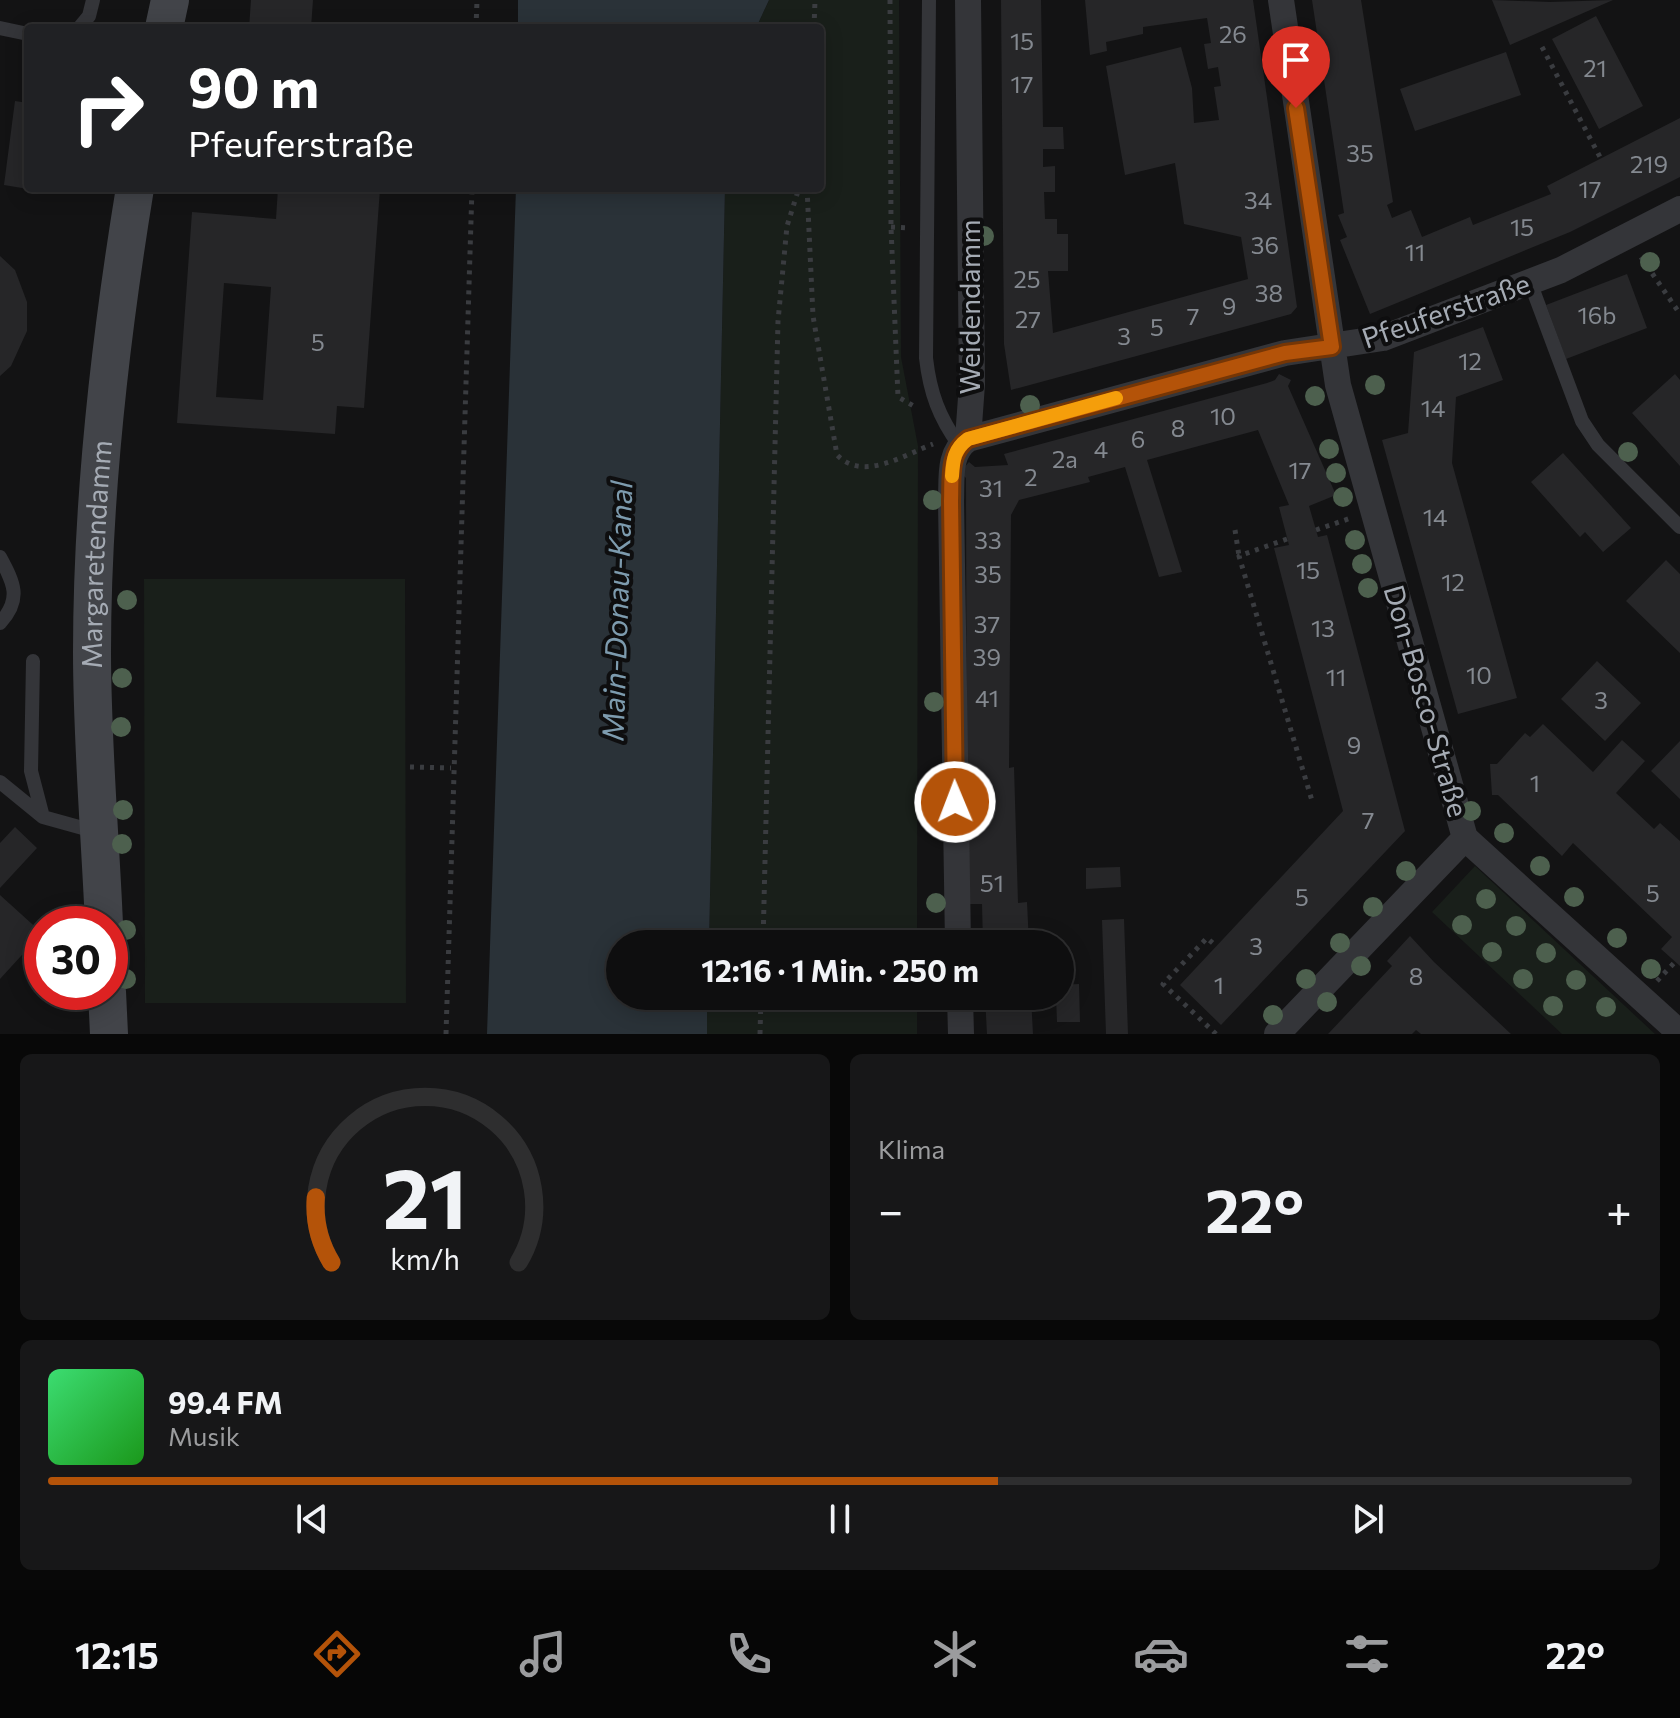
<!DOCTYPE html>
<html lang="de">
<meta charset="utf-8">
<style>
:root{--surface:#0e0e0f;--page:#171718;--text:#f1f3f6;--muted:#9b9c9e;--line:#2e2e2f;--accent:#b45309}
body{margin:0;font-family:Commissioner,sans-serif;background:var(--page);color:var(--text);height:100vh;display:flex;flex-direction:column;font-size:30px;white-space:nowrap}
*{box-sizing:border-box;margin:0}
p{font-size:26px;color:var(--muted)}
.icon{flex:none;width:44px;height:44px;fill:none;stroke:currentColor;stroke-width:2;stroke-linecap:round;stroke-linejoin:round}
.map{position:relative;height:1034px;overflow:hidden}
.side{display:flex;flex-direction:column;gap:20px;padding:20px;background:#080808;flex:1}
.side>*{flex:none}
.banner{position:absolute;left:24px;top:24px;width:800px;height:168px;border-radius:8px;box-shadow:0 4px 20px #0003,0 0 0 2px var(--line);background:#202124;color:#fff;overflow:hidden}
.speed{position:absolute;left:24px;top:906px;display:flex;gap:16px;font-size:40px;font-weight:700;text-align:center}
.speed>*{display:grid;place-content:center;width:104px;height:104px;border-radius:50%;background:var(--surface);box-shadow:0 4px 20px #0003,0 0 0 2px var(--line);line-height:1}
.speed .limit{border:12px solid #d22;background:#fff;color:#111}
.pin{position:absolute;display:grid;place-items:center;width:68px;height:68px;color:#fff;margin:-82px -34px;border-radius:50% 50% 50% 0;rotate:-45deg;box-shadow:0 0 8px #0007}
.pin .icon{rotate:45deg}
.me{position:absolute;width:88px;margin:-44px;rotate:359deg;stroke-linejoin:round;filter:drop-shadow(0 0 6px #0008)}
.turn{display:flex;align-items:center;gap:28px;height:168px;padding:0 32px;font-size:36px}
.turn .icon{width:104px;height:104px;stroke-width:2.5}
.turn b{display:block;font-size:56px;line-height:68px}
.big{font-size:60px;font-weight:700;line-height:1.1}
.side .card{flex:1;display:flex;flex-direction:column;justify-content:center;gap:12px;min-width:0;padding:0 28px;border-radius:12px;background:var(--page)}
.side .dial{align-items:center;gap:0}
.dial svg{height:208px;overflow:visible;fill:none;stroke:var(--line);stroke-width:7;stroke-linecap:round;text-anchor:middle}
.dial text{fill:var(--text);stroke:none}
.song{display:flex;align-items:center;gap:24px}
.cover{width:96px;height:96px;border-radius:12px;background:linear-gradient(135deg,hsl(140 70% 55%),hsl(120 70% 35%))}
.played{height:8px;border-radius:4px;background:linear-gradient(90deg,var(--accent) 60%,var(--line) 60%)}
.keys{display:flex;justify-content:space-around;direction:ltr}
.heat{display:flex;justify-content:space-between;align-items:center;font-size:44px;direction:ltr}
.side .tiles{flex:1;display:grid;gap:20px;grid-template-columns:1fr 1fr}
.card:last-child{grid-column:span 2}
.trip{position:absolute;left:606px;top:930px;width:468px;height:80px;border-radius:40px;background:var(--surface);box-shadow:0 4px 20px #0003,0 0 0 2px var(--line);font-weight:700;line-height:80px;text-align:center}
.menu{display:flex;height:128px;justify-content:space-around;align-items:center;background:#060606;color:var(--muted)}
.menu .icon{width:56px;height:56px}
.menu .active{color:var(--accent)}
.menu b{font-size:36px;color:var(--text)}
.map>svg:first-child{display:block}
</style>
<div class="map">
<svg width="1680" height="1034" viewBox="0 0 1680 1034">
<rect width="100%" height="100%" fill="#131314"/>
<!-- green -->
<path fill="#191f1a" d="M769 0H899L901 357 918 446 917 944H709L725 188H820V28H756Z
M144 579H405L406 1003H145Z
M1475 866 1655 1034H1562L1432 912Z
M707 996H917V1034H707Z"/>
<!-- water -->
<path fill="#2a3238" d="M518 0H769L756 28H518Z
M516 188H725L709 944H620V996H707V1034H487Z"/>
<!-- building -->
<path fill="#262628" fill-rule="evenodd" d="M251 0H313L311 28H249Z
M1001 0H1041L1043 127H1063L1064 149H1043V167L1055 166V192H1044L1045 219H1057V234H1068V271H1048L1053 333 1248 279 1241 237 1184 224 1175 163 1125 175 1106 66 1181 47 1192 88 1194 123 1219 120 1214 87 1221 86 1218 67 1208 69 1204 44 1211 43 1207 18 1143 27V34L1106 42 1107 51 1090 55 1085 0H1253L1297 307 1291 314 1011 390 1004 344Z
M1312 0H1361L1393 202 1387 205 1392 218 1411 210 1422 237 1470 217 1473 225 1551 194 1547 186 1680 118V177L1570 232 1370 314 1340 240 1347 237 1338 215 1344 213Z
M1492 0 1550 2 1613 0 1510 45Z
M1596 16 1643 106 1599 129 1552 39Z
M1506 52 1521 95 1415 131 1400 89Z
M15 101 28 103V189L4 185Z
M278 188 380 189 364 408 337 406 335 434 177 423 192 212 276 219ZM224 283 271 287 263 400 216 397Z
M0 256 15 270 27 302V331L11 366 0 376Z
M1627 274 1647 328 1566 359 1546 305Z
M1483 327 1503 380 1456 397 1452 463 1517 698 1458 714 1382 440 1408 433 1414 352Z
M1279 374 1291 380 1288 386 1336 495 1309 506 1318 537 1327 535 1405 831 1221 1025 1180 985 1343 811 1274 548 1289 545 1279 507 1289 505 1258 430 1147 460 1182 572 1159 577 1125 467 1088 477 1090 482 1019 500 1011 515 1009 768 1014 767 1018 903 1027 902 1029 944H983L982 904H967L966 478 960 472 969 462 975 467 1008 465 1004 454 1267 383 1275 380Z
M1675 374 1680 380V466L1632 413Z
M1563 453 1631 528 1603 552 1585 532 1580 537 1531 482Z
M1666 560 1680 574V653L1626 601Z
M1597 661 1641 703 1605 741 1561 699Z
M1543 724 1593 772 1622 740 1645 761 1616 793 1654 829 1660 823 1680 841V966L1661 949 1672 937 1573 843 1562 856 1498 795H1492L1490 764H1497L1525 733 1530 737Z
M1680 741V799L1651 771Z
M15 827 37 848 0 888V843Z
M1120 867 1121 887 1086 889V868Z
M0 895 42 933 0 979Z
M1124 919 1128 1034H1106L1102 920Z
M1410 936 1434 962 1511 1034H1421L1416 1030 1412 1034H1328L1392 966 1387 961Z
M1079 984 1080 1022H1057L1056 996H1060V985Z
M985 996H1031L1033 1034H987Z"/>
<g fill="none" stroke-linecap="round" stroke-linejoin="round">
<!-- path -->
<path stroke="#3a3c40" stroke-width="5" stroke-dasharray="4 6" stroke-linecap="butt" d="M890 0 891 227 898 397 917 408
M476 28 477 0
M814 28 815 0
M1542 47 1601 159
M219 188 233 191
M807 188 813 316 837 455C863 482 904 455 933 444
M891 227 910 228
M1641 257 1680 314
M1235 530 1239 556
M1316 530 1351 518
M1287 539 1239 556 1313 804
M410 767 451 768
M763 944 778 321 787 226 799 188
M1657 981 1675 962
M446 1034 472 188
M760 1034 761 996
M1216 1034 1163 984 1207 938 1216 946"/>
<!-- lane -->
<path stroke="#343539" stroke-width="14" d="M929 0 926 358C930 393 939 417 959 445
M0 28 28 34
M79 28 89 16 93 0
M1530 282 1582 421 1598 445 1680 527
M0 557C14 583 22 599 0 623
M33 661 31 771 43 817
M0 782 43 817 97 832"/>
<!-- street -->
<path stroke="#343539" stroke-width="26" d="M1281 0 1338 385 1465 838
M968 439 972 384 968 0
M1465 838 1680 1033
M958 944 951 501C952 478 948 453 968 439L1285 353 1383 338 1561 270 1680 209
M960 996 961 1034
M1277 1034 1465 838"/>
<!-- secondary -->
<g stroke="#424449" stroke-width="38">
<path d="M164 28 170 0"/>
<path id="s1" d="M104 924C100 833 92 742 92 652 92 497 110 340 135 188"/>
<path d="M107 992 109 1034"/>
</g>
</g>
<!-- trees -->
<g fill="#4d604e">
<circle cx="984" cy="236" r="10"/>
<circle cx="1650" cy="262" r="10"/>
<circle cx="1375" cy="385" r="10"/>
<circle cx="1315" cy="396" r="10"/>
<circle cx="1030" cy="405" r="10"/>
<circle cx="1329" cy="449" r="10"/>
<circle cx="1628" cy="452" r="10"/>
<circle cx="1336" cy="473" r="10"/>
<circle cx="1343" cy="497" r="10"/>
<circle cx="933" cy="500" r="10"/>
<circle cx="1355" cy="540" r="10"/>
<circle cx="1362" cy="564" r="10"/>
<circle cx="1368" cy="588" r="10"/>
<circle cx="127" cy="600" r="10"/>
<circle cx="122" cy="678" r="10"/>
<circle cx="934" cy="702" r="10"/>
<circle cx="121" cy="727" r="10"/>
<circle cx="123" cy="810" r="10"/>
<circle cx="1471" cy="811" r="10"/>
<circle cx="1504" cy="833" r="10"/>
<circle cx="122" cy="844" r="10"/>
<circle cx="1540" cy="866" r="10"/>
<circle cx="1406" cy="871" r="10"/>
<circle cx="1574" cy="897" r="10"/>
<circle cx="1486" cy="899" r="10"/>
<circle cx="936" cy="903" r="10"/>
<circle cx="1373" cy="907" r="10"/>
<circle cx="1462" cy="925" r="10"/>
<circle cx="1516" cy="926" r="10"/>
<circle cx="126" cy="930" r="10"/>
<circle cx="1617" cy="938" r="10"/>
<circle cx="1340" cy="943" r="10"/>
<circle cx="1492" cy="952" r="10"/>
<circle cx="1546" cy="953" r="10"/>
<circle cx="1361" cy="966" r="10"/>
<circle cx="1651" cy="969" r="10"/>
<circle cx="126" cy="979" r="10"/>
<circle cx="1306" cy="979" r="10"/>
<circle cx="1523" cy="979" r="10"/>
<circle cx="1576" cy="980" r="10"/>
<circle cx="1327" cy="1002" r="10"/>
<circle cx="1553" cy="1006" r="10"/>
<circle cx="1606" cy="1007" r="10"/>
<circle cx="1273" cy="1015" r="10"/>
</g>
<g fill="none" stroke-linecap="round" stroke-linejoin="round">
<!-- route casing -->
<g stroke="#753606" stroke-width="20">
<path id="route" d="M955 802 951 501C952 478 948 453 968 439L1285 353 1332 347 1296 108"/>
</g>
<!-- route -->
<use href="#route" stroke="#b45309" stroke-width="14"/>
<!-- slow -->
<path stroke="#f59e0b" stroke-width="14" d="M952 476C953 460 954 449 968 439L1116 398"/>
</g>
<g text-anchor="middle" stroke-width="8" stroke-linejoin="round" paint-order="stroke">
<!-- number labels -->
<g font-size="24" fill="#848990">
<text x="1233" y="43">26</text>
<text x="1022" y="50">15</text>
<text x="1595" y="77">21</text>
<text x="1022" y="93">17</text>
<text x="1360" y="162">35</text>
<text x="1649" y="173">219</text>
<text x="1590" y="198">17</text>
<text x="1258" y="209">34</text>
<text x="1522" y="236">15</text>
<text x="1265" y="254">36</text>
<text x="1415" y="261">11</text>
<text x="1027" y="288">25</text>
<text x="1269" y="302">38</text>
<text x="1229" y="315">9</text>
<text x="1597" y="324">16b</text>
<text x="1193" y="325">7</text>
<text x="1028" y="328">27</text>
<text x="1157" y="336">5</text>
<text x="1124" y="345">3</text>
<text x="318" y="351">5</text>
<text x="1470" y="370">12</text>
<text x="1433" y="417">14</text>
<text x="1223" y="425">10</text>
<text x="1178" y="437">8</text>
<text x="1138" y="448">6</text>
<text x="1101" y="458">4</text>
<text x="1065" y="468">2a</text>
<text x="1300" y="479">17</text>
<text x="1031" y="486">2</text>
<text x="991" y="497">31</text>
<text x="1435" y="526">14</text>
<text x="988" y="549">33</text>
<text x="1308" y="579">15</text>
<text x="988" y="583">35</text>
<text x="1453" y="591">12</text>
<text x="987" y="633">37</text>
<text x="1323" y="637">13</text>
<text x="987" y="666">39</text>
<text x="1479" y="684">10</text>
<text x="1336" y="686">11</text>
<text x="987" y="707">41</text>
<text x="1601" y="709">3</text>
<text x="1354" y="754">9</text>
<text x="1535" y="792">1</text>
<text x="1368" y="829">7</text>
<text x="992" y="892">51</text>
<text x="1653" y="902">5</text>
<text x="1302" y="906">5</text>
<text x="1256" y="955">3</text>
<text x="1416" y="985">8</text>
<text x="1219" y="994">1</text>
</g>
<!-- street labels -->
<g font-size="28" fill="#a5abb4" stroke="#0e0e0f">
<text transform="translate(970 307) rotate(-90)" y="10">Weidendamm</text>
<text transform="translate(1446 311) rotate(-19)" y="10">Pfeuferstraße</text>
<text dy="10" stroke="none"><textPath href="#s1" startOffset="370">Margaretendamm</textPath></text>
<text transform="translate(1426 701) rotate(74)" y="10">Don-Bosco-Straße</text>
</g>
<!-- water labels -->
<g font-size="30" font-style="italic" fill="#7d9bae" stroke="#0e0e0f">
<text transform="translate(618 611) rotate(-88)" y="10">Main-Donau-Kanal</text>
</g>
</g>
</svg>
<div class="speed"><div class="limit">30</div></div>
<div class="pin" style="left:1296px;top:108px;background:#d93025"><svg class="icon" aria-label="arrive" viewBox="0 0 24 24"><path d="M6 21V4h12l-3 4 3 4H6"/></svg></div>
<svg class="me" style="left:955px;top:802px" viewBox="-20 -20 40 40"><circle r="17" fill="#b45309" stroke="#fff" stroke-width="3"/><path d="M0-11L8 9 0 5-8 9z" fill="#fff"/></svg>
<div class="trip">12:16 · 1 Min. · 250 m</div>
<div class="banner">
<div class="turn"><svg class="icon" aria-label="right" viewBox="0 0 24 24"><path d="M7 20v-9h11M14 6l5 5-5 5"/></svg><div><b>90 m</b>Pfeuferstraße</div></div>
</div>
</div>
<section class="side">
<div class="tiles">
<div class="card dial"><svg viewBox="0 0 100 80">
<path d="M14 69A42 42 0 1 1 86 69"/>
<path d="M14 69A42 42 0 0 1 8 44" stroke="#b45309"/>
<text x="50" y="56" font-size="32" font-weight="700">21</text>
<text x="50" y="72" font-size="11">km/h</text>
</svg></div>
<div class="card"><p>Klima</p>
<div class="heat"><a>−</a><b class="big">22°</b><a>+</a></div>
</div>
<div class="card">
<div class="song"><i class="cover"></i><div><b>99.4 FM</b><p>Musik</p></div></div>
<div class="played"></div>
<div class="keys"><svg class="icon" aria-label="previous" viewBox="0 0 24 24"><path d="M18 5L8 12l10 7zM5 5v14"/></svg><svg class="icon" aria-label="pause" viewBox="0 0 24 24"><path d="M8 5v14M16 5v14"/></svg><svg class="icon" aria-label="next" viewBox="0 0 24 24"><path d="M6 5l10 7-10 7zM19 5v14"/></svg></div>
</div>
</div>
</section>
<nav class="menu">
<b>12:15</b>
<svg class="icon active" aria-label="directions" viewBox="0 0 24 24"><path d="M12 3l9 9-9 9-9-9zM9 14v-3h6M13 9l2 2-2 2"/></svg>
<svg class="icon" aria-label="music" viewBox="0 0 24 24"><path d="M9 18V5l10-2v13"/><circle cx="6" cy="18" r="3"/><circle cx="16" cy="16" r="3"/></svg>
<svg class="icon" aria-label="phone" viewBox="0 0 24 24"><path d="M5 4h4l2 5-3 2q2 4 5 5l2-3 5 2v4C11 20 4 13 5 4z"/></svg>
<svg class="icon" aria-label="climate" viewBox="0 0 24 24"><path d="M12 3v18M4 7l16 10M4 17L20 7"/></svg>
<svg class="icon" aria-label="car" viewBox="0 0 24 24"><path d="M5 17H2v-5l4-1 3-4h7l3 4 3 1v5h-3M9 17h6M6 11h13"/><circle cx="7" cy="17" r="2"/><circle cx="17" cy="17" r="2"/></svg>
<svg class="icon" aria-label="filters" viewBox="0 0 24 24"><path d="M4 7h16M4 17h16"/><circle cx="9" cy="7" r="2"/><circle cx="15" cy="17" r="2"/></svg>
<b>22°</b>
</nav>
